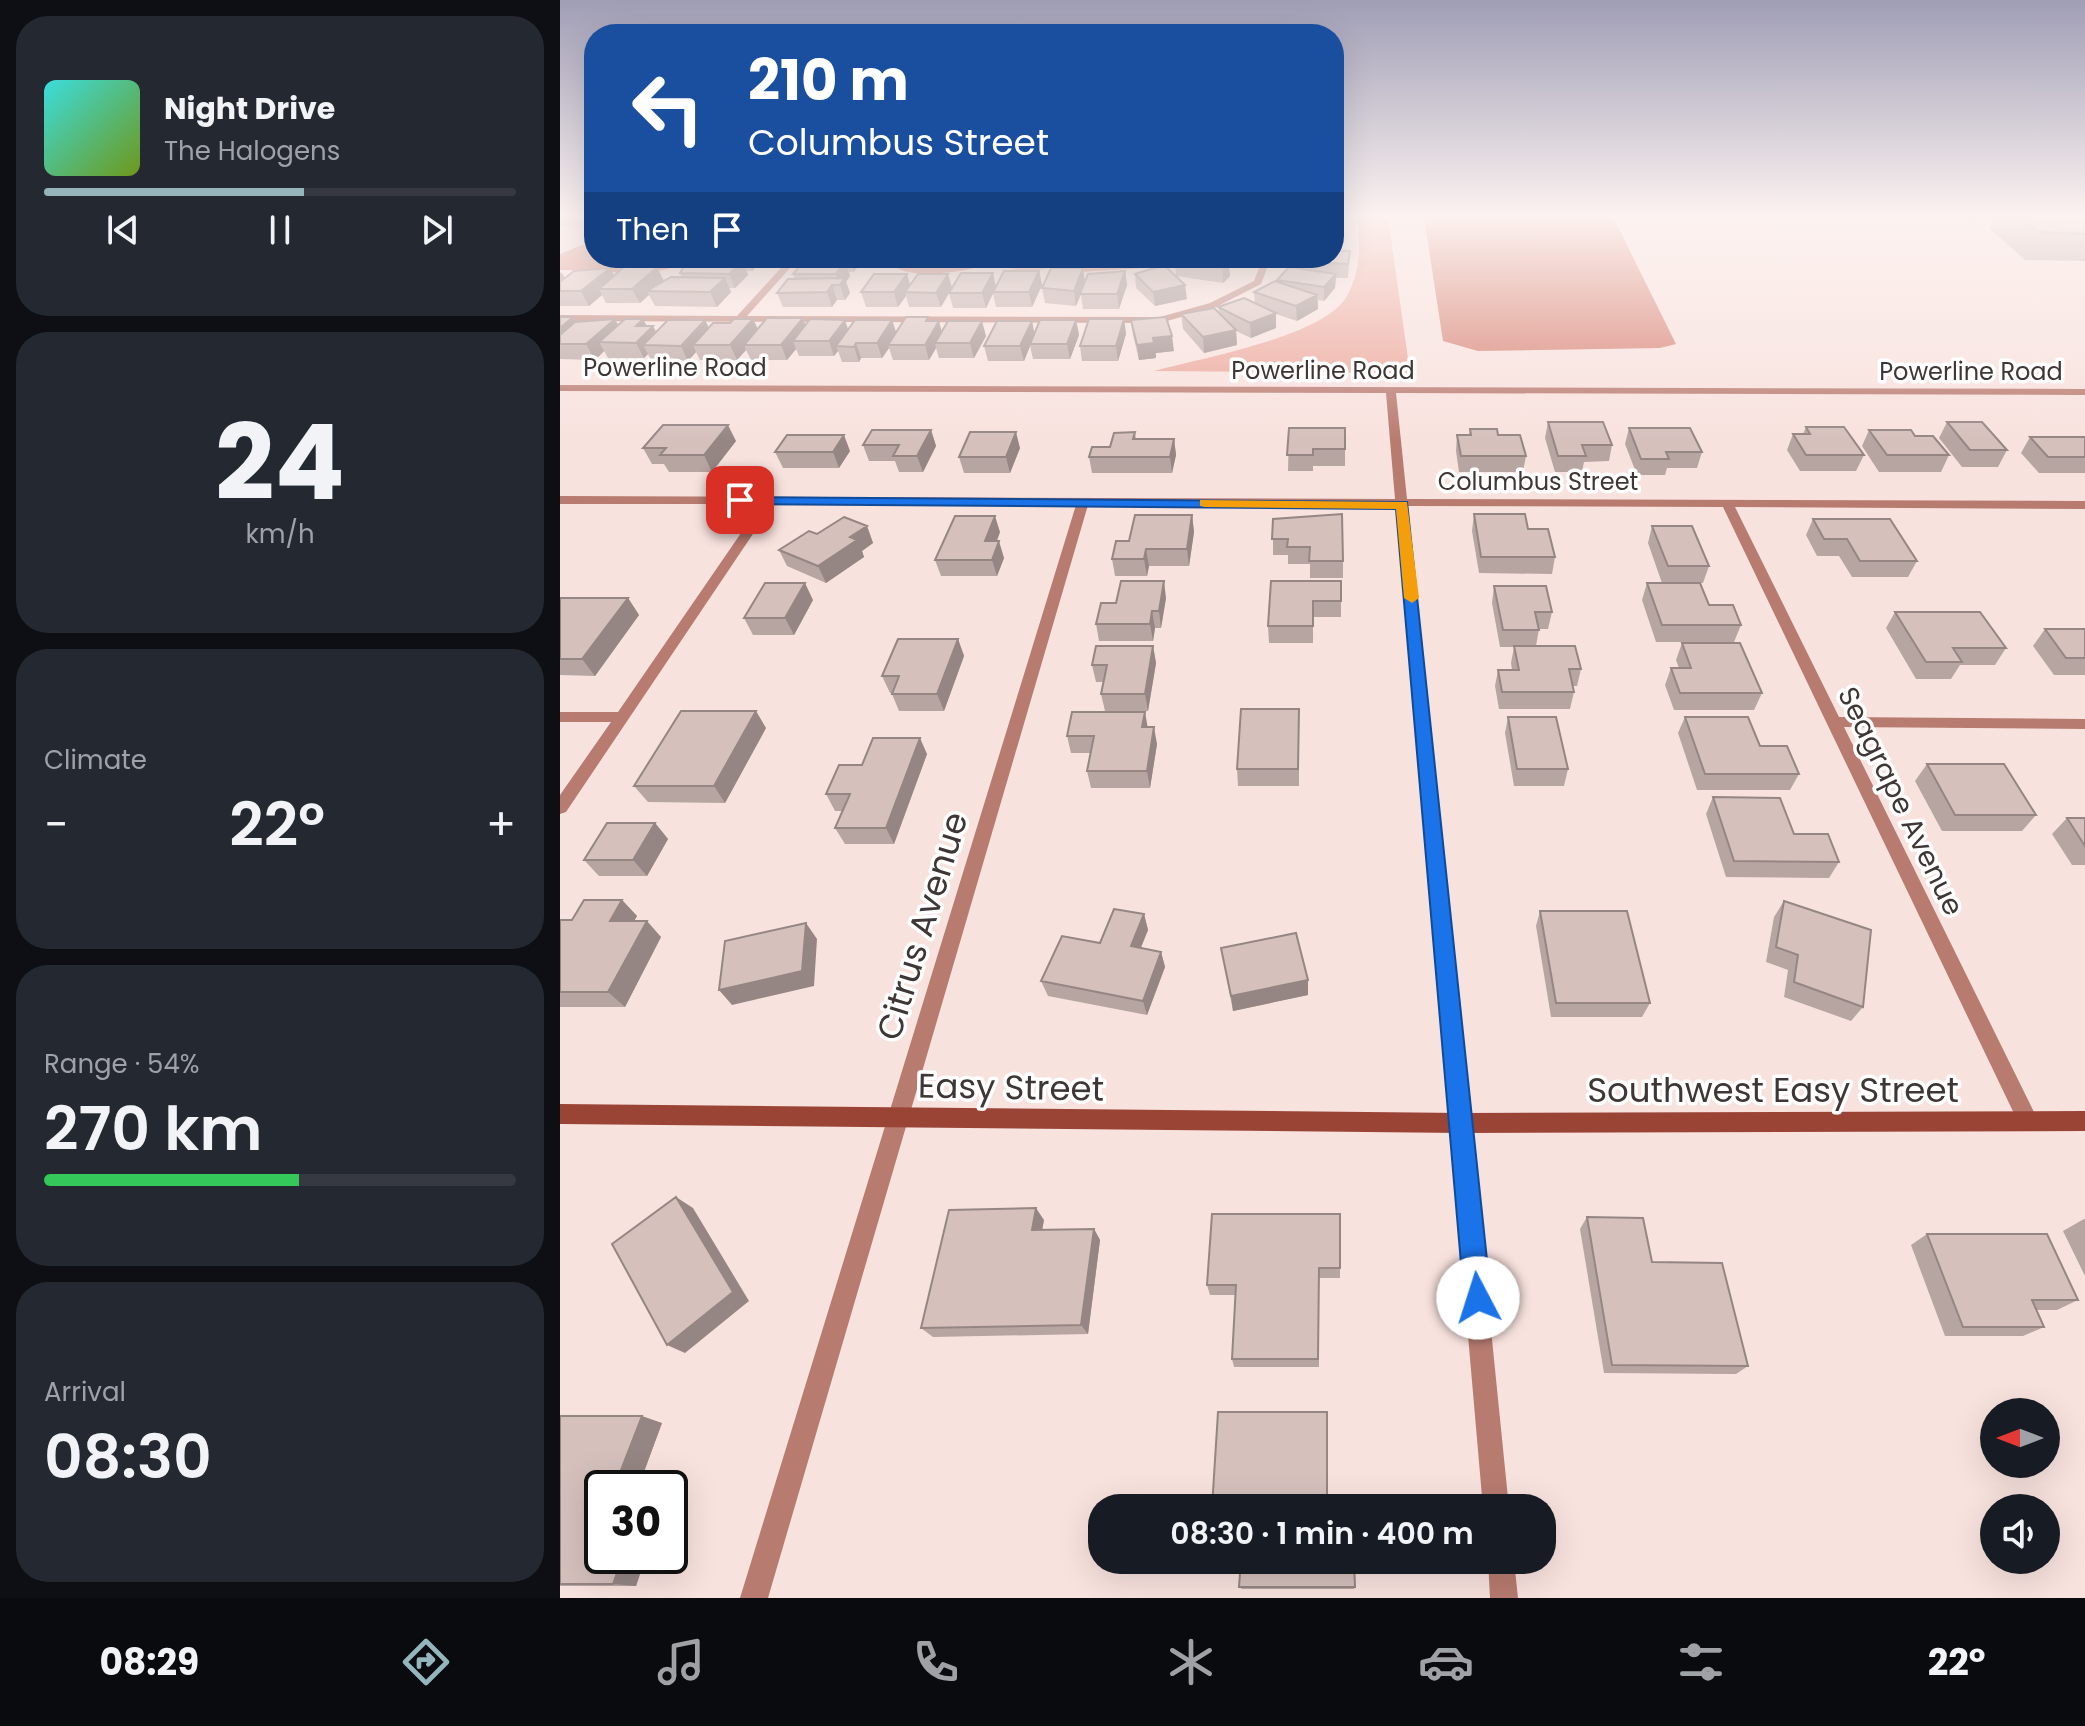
<!DOCTYPE html>
<meta charset="utf-8">
<style>
:root{--surface:#171b24;--page:#242831;--text:#f1f3f6;--muted:#9ea1a6;--line:#363941;--accent:#94b5bc}
body{margin:0;font-family:Poppins,sans-serif;background:var(--page);color:var(--text);height:100vh;display:flex;flex-direction:column;font-size:30px;white-space:nowrap}
*{box-sizing:border-box;margin:0}
p{font-size:26px;color:var(--muted)}
.icon{flex:none;width:44px;height:44px;fill:none;stroke:currentColor;stroke-width:2;stroke-linecap:round;stroke-linejoin:round}
.map{position:relative;flex:1;overflow:hidden}
.sheet{display:flex;flex-direction:column;gap:16px;padding:16px;background:#0d0f14;width:560px}
.sheet>*{flex:none}
.banner{position:absolute;left:24px;top:24px;width:760px;height:244px;border-radius:32px;box-shadow:0 8px 32px #0002;background:#1a4fa0;color:#fff;overflow:hidden}
.needle{width:52px;rotate:270deg}
.controls{position:absolute;left:1420px;top:1398px;display:grid;gap:16px}
.controls a{display:grid;place-items:center;width:80px;height:80px;border-radius:50%;background:var(--surface);box-shadow:0 8px 32px #0002;font-size:40px}
.speed{position:absolute;left:24px;top:1470px;display:flex;gap:16px;font-size:40px;font-weight:700;text-align:center}
.speed>*{display:grid;place-content:center;width:104px;height:104px;border-radius:50%;background:var(--surface);box-shadow:0 8px 32px #0002;line-height:1}
.speed .limit{border:4px solid #111;border-radius:12px;background:#fff;color:#111}
.pin{position:absolute;display:grid;place-items:center;width:68px;height:68px;color:#fff;margin:-34px;border-radius:16px;box-shadow:0 4px 12px #0006}
.me{position:absolute;width:88px;margin:-44px;rotate:355deg;stroke-linejoin:round;filter:drop-shadow(0 0 6px #0008)}
.turn{display:flex;align-items:center;gap:28px;height:168px;padding:0 32px;font-size:36px}
.turn .icon{width:104px;height:104px;stroke-width:2.5}
.turn b{display:block;font-size:56px;line-height:68px}
.then{display:flex;align-items:center;height:76px;padding:0 32px;background:#0003;gap:16px;font-size:30px}
.big{font-size:60px;font-weight:600;line-height:1.1}
.sheet .card{flex:1;display:flex;flex-direction:column;justify-content:center;gap:12px;min-width:0;padding:0 28px;border-radius:32px;background:var(--page)}
.sheet .dial{align-items:center;gap:0}
.dial b{font-size:104px;line-height:1}
.song{display:flex;align-items:center;gap:24px}
.cover{width:96px;height:96px;border-radius:12px;background:linear-gradient(135deg,hsl(180 70% 55%),hsl(80 70% 35%))}
.played{height:8px;border-radius:4px;background:linear-gradient(90deg,var(--accent) 55%,var(--line) 55%)}
.keys{display:flex;justify-content:space-around;direction:ltr}
.heat{display:flex;justify-content:space-between;align-items:center;font-size:44px;direction:ltr}
.charge{height:12px;border-radius:6px;background:linear-gradient(90deg,#34c759 54%,var(--line) 0)}
.trip{position:absolute;left:528px;top:1494px;width:468px;height:80px;border-radius:32px;background:var(--surface);box-shadow:0 8px 32px #0002;font-weight:600;line-height:80px;text-align:center}
.menu{display:flex;height:128px;justify-content:space-around;align-items:center;background:#090b0e;color:var(--muted)}
.menu .icon{width:56px;height:56px}
.menu .active{color:var(--accent)}
.menu b{font-size:36px;color:var(--text)}
main{display:flex;flex:1;min-height:0}
.map>svg:first-child{display:block}
</style>
<main>
<section class="sheet">
<div class="card">
<div class="song"><i class="cover"></i><div><b>Night Drive</b><p>The Halogens</p></div></div>
<div class="played"></div>
<div class="keys"><svg class="icon" aria-label="previous" viewBox="0 0 24 24"><path d="M18 5L8 12l10 7zM5 5v14"/></svg><svg class="icon" aria-label="pause" viewBox="0 0 24 24"><path d="M8 5v14M16 5v14"/></svg><svg class="icon" aria-label="next" viewBox="0 0 24 24"><path d="M6 5l10 7-10 7zM19 5v14"/></svg></div>
</div>
<div class="card dial"><b>24</b><p>km/h</p></div>
<div class="card"><p>Climate</p>
<div class="heat"><a>−</a><b class="big">22°</b><a>+</a></div>
</div>
<div class="card"><p>Range · 54%</p><b class="big">270 km</b><div class="charge"></div></div>
<div class="card"><p>Arrival</p><b class="big">08:30</b></div>
</section>
<div class="map">
<svg width="1525" height="1598" viewBox="0 0 1525 1598">
<rect width="100%" height="100%" fill="#f8e2de"/>
<!-- green -->
<path fill="#eba598" d="M797 217H828L850 373 594 371C640 358 764 337 787 296 801 270 800 246 797 217Z
M410 258H500L502 266 465 272Z"/>
<!-- water -->
<path fill="#d57c6c" d="M864 217H1053L1116 344 1100 348 918 351 883 341Z
M34 240V258H128C110 281 29 270 0 270V254Z
M341 258H397L417 267C401 273 348 278 336 267Z
M514 258H595L582 268 521 272 516 269Z"/>
<g fill="none" stroke-linecap="round" stroke-linejoin="round">
<!-- street -->
<path fill="#b87b70" fill-rule="evenodd" d="M230 258H239L187 316 600 317 650 303 694 281 703 258H711L701 284 656 307 600 323 0 321V315L177 316Z
M0 385 1525 389V395L836 393 847 499 1525 501V509L1175 507 1279 717 1525 719V729L1284 727 1475 1114 1478 1121 1475 1128 1468 1131 1461 1128 1163 507 848 506 949 1508H923L836 506 528 505 208 1598H180L516 505 213 504 6 812 0 814V795L51 722H0V712H58L201 504H0V496L835 499 826 393 0 391Z
M928 1560H954L958 1598H930Z"/>
<!-- secondary -->
<path fill="#9a4436" fill-rule="evenodd" d="M0 1104 902 1113 1525 1111V1131L902 1133 0 1124Z"/>
</g>
<!-- wall -->
<path fill="#b7a5a2" d="M0 217H34L29 227H0Z
M774 217H783V230H781V246H778V251H790L788 278H776L775 288 764 301 758 300V309L737 321 716 314V328L691 338 676 331 677 345 644 353 623 329 621 314 659 312 658 307 695 303 694 292 717 282V280L733 268V262L774 258Z
M1400 217H1418L1413 221Z
M1435 217H1525V261L1465 260 1430 229Z
M135 258H197L199 264 192 271H187L188 275 175 288H169L171 292 157 307 95 306 89 295 80 303H46L42 295 29 306H0V272L2 273 5 278 54 275 104 281 122 277 120 273 136 261Z
M247 258H303L304 259 294 272H289L290 276 286 282 290 293 285 300H277L272 307H223L217 293 235 279 233 274 248 262Z
M619 258H676V259H668L670 276 663 283 616 276 615 262Z
M479 271 482 285 472 307H436L433 294 426 308H393L389 293 436 286Z
M565 271 567 285 559 309H523L521 295 516 306 485 303 482 288 525 282Z
M347 274 350 285 388 274 392 288 381 307H349L346 296 338 307H306L301 292Z
M575 274 627 299 595 306 576 288Z
M0 317H13L15 322 55 319 58 325 87 326 96 332 145 320 149 328 193 319 198 329 243 318 245 325 288 330 332 320 336 332 368 317 369 321 382 331 426 336 414 358H379L376 348 369 360H333L329 348 322 358H301L299 362H282L278 351 274 356H239L236 349 227 360H191L186 350 177 360H140L136 352 128 361 91 360 88 354 84 358H48L44 351 35 360 0 359Z
M564 319 566 334 558 361H522L520 346Z
M516 320 519 335 510 359H473L470 346 464 361H428L424 346 472 321 474 333Z
M571 320 614 351 596 353V358L579 360 573 335Z
M988 422 1052 445 1049 461 1024 462 1022 472H995L985 438Z
M1387 422 1447 450 1438 467H1402L1379 438Z
M1246 427 1304 455 1296 471H1240L1227 450 1233 434H1243Z
M729 428 785 449V466H753V471H728Z
M1069 428 1142 452 1137 468H1107L1105 475H1077L1065 444Z
M910 429 938 435 966 456 963 472H899L896 451 897 435H909Z
M371 430 376 446 363 472H339L335 461H309L303 445Z
M1309 430 1355 436 1389 455 1381 472H1319L1302 446Z
M575 432 576 439H614L616 455 612 473H532L529 457Z
M1470 437H1525V473H1479L1461 453Z
M176 441 152 472H109L104 464H92L83 448Z
M460 448 450 473H404L399 457Z
M290 451 279 468H223L215 452Z
M914 514 968 529 995 557 992 574 919 573 912 531Z
M632 515 634 532 629 566H589L587 576H555L552 559 569 541Z
M713 519 783 561V578H750V564H728V555H713Z
M1253 519 1357 561 1348 577H1292L1279 556H1257L1246 535Z
M307 526 313 543 302 551 304 557 266 583 227 566 219 550 257 534Z
M1092 526 1149 566 1143 583H1140L1149 605 1181 625 1174 642H1096L1082 600 1087 583H1102L1088 543Z
M440 532 437 541 444 558 437 576H381L375 560Z
M781 581V617H753V643H709L708 626Z
M934 586 992 612 988 629H979L976 646 1021 669 1017 686H1013L1014 692 1010 709H939L935 686 938 670H952L951 663 954 647H940L932 603Z
M0 598H68L79 615 35 676 0 675Z
M606 598 601 628H595L593 641H539L536 624 556 603Z
M253 600 234 635H193L184 618Z
M1335 612 1446 648 1435 665H1400L1391 679H1356L1326 628Z
M1485 629H1525V675H1494L1473 646Z
M398 639 404 656 384 711H339L332 694V693H330L322 676Z
M1122 643 1202 693 1194 710H1114L1105 685 1111 668H1119L1116 660Z
M593 646 596 663 588 711H545L541 694 543 682H536L532 665Z
M739 709V786H678L677 769Z
M948 717 1008 769 1004 786H954L945 733Z
M1125 717 1200 746 1239 774 1230 790H1137L1118 733Z
M588 727 597 744 590 788H531L527 771 531 753H511L507 736Z
M206 728 165 803 88 802 74 786Z
M367 754 334 844H285L275 828 283 811H275L266 794 302 765Z
M1367 764 1476 815 1462 831H1382L1355 781Z
M1153 797 1234 834 1279 862 1269 878 1166 877 1146 814Z
M1507 818H1525V865H1512L1492 834Z
M95 823 108 839 87 876H39L24 860Z
M62 900 77 916 74 921 101 937 65 1007H0V920H12Z
M1224 901 1303 1007 1291 1021 1224 997 1228 970 1206 962 1214 917Z
M980 911 1090 1003 1082 1017H991L976 926Z
M584 914 588 930 581 948 601 952 605 967 587 1015 488 996 481 981Z
M661 948 748 980V995L673 1011Z
M652 1214 780 1268V1278H759V1367H674L672 1359 675 1295H650L647 1285Z
M1027 1217 1092 1262 1188 1366 1176 1374 1044 1373 1020 1229Z
M1524 1219H1525V1276L1503 1231Z
M484 1220 482 1230 534 1229 540 1240 528 1334 373 1337 361 1328Z
M1367 1234 1518 1300 1497 1310H1476L1484 1327 1463 1336H1385L1351 1245Z
M0 1416 102 1423 78 1488H42V1556H86L76 1586H0Z
M679 1587H795L794 1589H682Z"/>
<!-- shaded-wall -->
<path fill="#958684" d="M24 217H34V224L29 227Z
M187 258H198L199 264 192 271Z
M290 258H303L294 272Z
M665 258H668L670 276 663 283 662 261Z
M182 261 188 275 175 288 169 274Z
M285 261 290 276 286 282 290 293 285 300 276 274Z
M97 267 104 281 87 291 89 295 80 303 72 289Z
M50 268 58 282 39 289 42 295 29 306 21 291Z
M523 268 525 283 516 306 514 291Z
M479 271 482 285 472 307 469 292Z
M565 271 567 285 559 309 557 294Z
M2 273 10 287 0 291V274Z
M433 273 436 287 426 308 422 293Z
M347 274 351 288 345 292 346 296 338 307 334 292Z
M388 274 392 288 381 307 376 293Z
M776 274 775 288 764 301V287Z
M165 278 171 292 157 307 150 292Z
M272 285 277 300 272 307 267 292Z
M625 285 627 299 595 306 593 292Z
M757 295 758 309 737 321 736 306Z
M716 313V328L691 338 690 323Z
M13 317 21 332 0 344V328Z
M368 317 372 332 379 321 383 336 375 343 376 348 369 360 365 345 366 321Z
M243 318 248 333 233 341 236 349 227 360 221 345Z
M55 319 63 334 39 342 44 351 35 360 26 344Z
M83 319 89 330 93 326 101 341 83 345 88 354 84 358 76 343V326Z
M193 319 200 334 184 345 186 350 177 360 170 345Z
M564 319 566 334 558 361 556 346Z
M145 320 152 335 133 345 136 352 128 361 121 346Z
M285 320 290 335 276 346 278 351 274 356 269 341Z
M332 320 337 335 328 345 329 348 322 358 317 343Z
M516 320 519 335 510 359 507 344Z
M422 321 426 336 414 358 410 343Z
M472 321 475 336 470 344V346L464 361 460 346Z
M676 330 677 345 644 353 643 337Z
M612 336 614 351 596 353V358L579 360 577 345 593 338Z
M296 343 301 358 299 362 294 347Z
M168 425 176 441 152 472 144 455Z
M371 430 376 446 363 472 357 456Z
M456 432 460 448 450 473 446 457Z
M284 435 290 451 279 468 273 452Z
M614 439 616 455 612 473 610 457Z
M632 515 634 532 629 566 627 549Z
M435 516 440 532 430 558 425 541Z
M307 526 313 543 302 551 304 557 266 583 258 566 290 537Z
M439 541 444 558 437 576 432 560Z
M586 549 589 566 587 576 584 559Z
M604 581 606 598 601 628 599 611Z
M245 583 253 600 234 635 225 618Z
M68 598 79 615 35 676 22 659Z
M592 611 595 628 593 641 590 624Z
M398 639 404 656 384 711 377 694Z
M593 646 596 663 588 711 585 694Z
M196 711 206 728 165 803 154 786Z
M585 712 588 729 582 727Z
M594 727 597 744 590 788 587 771Z
M360 738 367 754 334 844 326 828Z
M95 823 108 839 87 876 73 860Z
M62 900 77 916 65 937 50 921Z
M584 914 588 930 575 961 571 946Z
M87 921 101 937 65 1007 48 992Z
M246 923 257 939 254 986 172 1005 159 990Z
M601 952 605 967 587 1015 583 1001Z
M748 980V995L673 1011 671 996Z
M116 1197 133 1208 189 1301 125 1353 107 1345Z
M476 1208 484 1220 480 1241 472 1230Z
M534 1229 540 1240 528 1334 521 1325Z
M82 1416 102 1423 78 1488H54Z
M63 1556H86L76 1586 53 1584Z"/>
<!-- building -->
<path fill="#d5c0bc" stroke="#958684" stroke-width="2" d="M1460 217H1525V234L1479 232Z
M774 221H781V232H774Z
M774 235H778V247H774Z
M774 251H790L788 264 733 262 734 258H774Z
M619 258H665L662 261 669 262 662 268 615 262Z
M128 260 182 261 169 274 120 273Z
M285 261 276 274H233L243 262Z
M604 265 625 285 593 292 575 274Z
M64 267H97L72 289H39Z
M729 267 776 274 764 287 717 280Z
M50 268 21 291H0V282L14 271Z
M491 268H523L514 291 482 288Z
M444 271H479L469 292H433Z
M565 271 557 294H520L528 274Z
M401 273H433L422 293H389Z
M314 274H347L334 292H301Z
M358 274H388L376 293 345 292Z
M111 277 165 278 150 292 87 291Z
M285 278 280 285H272L267 292 217 293 228 279Z
M715 281 757 295 736 306 694 292Z
M684 298 716 313 690 323 658 307Z
M654 308 676 330 643 337 621 314Z
M0 317H13L0 328Z
M346 317H368L366 321H379L365 345H328Z
M606 317 612 336 593 338 594 343 577 345 571 320Z
M207 318H243L221 345H184Z
M55 319 26 344H0V335L15 322Z
M65 319H83L76 326H93L76 343 39 342Z
M174 319H193L170 345H133L153 323H170Z
M250 319 285 320 269 341H233Z
M529 319H564L556 346H520Z
M108 320H145L121 346 83 345Z
M295 320H332L317 343H296L294 347 276 346Z
M480 320H516L507 344H470Z
M388 321H422L410 343H375Z
M437 321H472L460 346H424Z
M988 422H1043L1052 445H1022L1026 456H998Z
M1387 422H1422L1447 450H1410Z
M103 425H168L144 455H100L106 448H83Z
M1246 427H1284L1304 455H1246L1233 434H1250Z
M729 428H785V449H753V455H727Z
M1069 428H1130L1142 452H1106L1109 459H1081Z
M910 429H937L938 435H960L966 456H901L897 435H911Z
M312 430H371L357 456H333L339 445H303Z
M1309 430H1351L1355 436H1373L1389 455H1327Z
M410 432H456L446 457H399Z
M575 432 573 439H614L610 457H529L532 447H550L554 433Z
M227 435H284L273 452H215Z
M1470 437H1525V457H1488Z
M782 514 783 561H749L750 547H727L728 539H712L713 519Z
M914 514H965L968 529H988L995 557H921Z
M575 515H632L627 549H586L584 559H552L556 541H569Z
M395 516H435L425 541H439L432 560H375Z
M284 517 307 526 290 537 297 540 258 566 219 550 249 531 257 534Z
M1253 519H1330L1357 561H1300L1287 539H1264Z
M1092 526H1132L1149 566H1108Z
M561 581H604L599 611H592L590 624H536L541 603H556Z
M711 581H781V601H753V626H708Z
M205 583H245L225 618H184Z
M1087 583H1140L1149 605H1173L1181 625H1102Z
M934 586H986L992 612H975L979 630H943Z
M0 598H68L22 659H0Z
M1335 612H1420L1446 648H1393L1402 662H1366Z
M1485 629H1525V658H1506Z
M338 639H398L377 694H332L339 676H322Z
M1122 643H1180L1202 693H1120L1111 668H1131Z
M536 646H593L585 694H541L547 665H532Z
M954 646H1015L1021 669H1009L1014 692H942L938 670H959Z
M681 709H739L738 769H677Z
M121 711H196L154 786H74Z
M512 712H585L582 727H594L587 771H527L534 736H507Z
M948 717H996L1008 769H957Z
M1125 717H1188L1200 746H1227L1239 774H1145Z
M313 738H360L326 828H275L290 794H266L279 765H302Z
M1367 764H1444L1476 815H1395Z
M1153 797 1220 798 1234 834H1268L1279 862 1174 861Z
M1507 818H1525V846Z
M47 823H95L73 860H24Z
M24 900H62L50 921H87L48 992H0V920H12Z
M1224 901 1311 930 1303 1007 1234 982 1238 955 1216 947Z
M554 909 584 914 571 946 601 952 583 1001 481 981 502 936 540 943Z
M980 911H1067L1090 1003H996Z
M246 923 242 971 159 990 165 941Z
M736 933 748 980 671 996 661 948Z
M116 1197 173 1292 107 1345 52 1244Z
M476 1208 472 1230 534 1229 521 1325 361 1328 389 1210Z
M652 1214H780V1268H759L758 1359H672L676 1285H647Z
M1027 1217 1083 1218 1092 1262 1162 1263 1188 1366 1052 1365Z
M1367 1234H1487L1518 1300H1472L1484 1327H1403Z
M658 1412H767V1505H794V1508H652Z
M0 1416H82L54 1488H42V1519L39 1526H42V1556H63L53 1584H0Z
M681 1560H794L795 1587H679Z"/>
<!-- sky -->
<linearGradient id="sky" x2="0" y2="1"><stop stop-color="#a09eb6"/><stop offset="0.49" stop-color="#fcf2f0"/><stop offset="1" stop-color="#fcf2f0" stop-opacity="0"/></linearGradient>
<rect width="1525" height="441" fill="url(#sky)"/>
<!-- route -->
<path fill="#1a73e8" stroke="#114b97" stroke-width="2" d="M175 497 847 502 931 1298 927 1308 918 1312 908 1308 904 1298 836 509 180 504 173 500Z"/>
<!-- slow -->
<path fill="#f59e0b" d="M640 500 847 502 859 598 852 603 844 598 836 509 645 507 640 506Z"/>
<g text-anchor="middle" stroke-width="7" stroke-linejoin="round" paint-order="stroke">
<!-- far-street labels -->
<g font-size="24" fill="#3f3735" stroke="#fff">
<text x="115" y="376">Powerline Road</text>
<text x="763" y="379">Powerline Road</text>
<text x="1411" y="380">Powerline Road</text>
<text x="978" y="490">Columbus Street</text>
</g>
<!-- street labels -->
<g font-size="28" fill="#3f3735" stroke="#fff">
<text transform="translate(1341 801) rotate(64)" y="10">Seagrape Avenue</text>
</g>
<!-- near-street labels -->
<g font-size="34" fill="#3f3735" stroke="#fff">
<text transform="translate(362 926) rotate(-73)" y="12">Citrus Avenue</text>
<text transform="translate(451 1087) rotate(1)" y="12">Easy Street</text>
<text x="1213" y="1102">Southwest Easy Street</text>
</g>
</g>
</svg>
<div class="controls">
<a><svg class="needle" viewBox="-14 -14 28 28"><path d="M0-13l5 13h-10z" fill="#e53935"/><path d="M0 13l5-13h-10z" fill="#9ea1a6"/></svg></a>
<a><svg class="icon" aria-label="sound" viewBox="0 0 24 24"><path d="M4 9h4l5-4v14l-5-4H4zM17 9q2 3 0 6"/></svg></a>
</div>
<div class="speed"><div class="limit">30</div></div>
<div class="pin" style="left:180px;top:500px;background:#d93025"><svg class="icon" aria-label="arrive" viewBox="0 0 24 24"><path d="M6 21V4h12l-3 4 3 4H6"/></svg></div>
<svg class="me" style="left:918px;top:1298px" viewBox="-20 -20 40 40"><circle r="19" fill="#fff"/><path d="M0-13L10 11 0 6-10 11z" fill="#1a73e8"/></svg>
<div class="trip">08:30 · 1 min · 400 m</div>
<div class="banner">
<div class="turn"><svg class="icon" aria-label="left" viewBox="0 0 24 24"><path d="M17 20v-9H6M10 6l-5 5 5 5"/></svg><div><b>210 m</b>Columbus Street</div></div>
<div class="then">Then<svg class="icon" aria-label="arrive" viewBox="0 0 24 24"><path d="M6 21V4h12l-3 4 3 4H6"/></svg></div>
</div>
</div>
</main>
<nav class="menu">
<b>08:29</b>
<svg class="icon active" aria-label="directions" viewBox="0 0 24 24"><path d="M12 3l9 9-9 9-9-9zM9 14v-3h6M13 9l2 2-2 2"/></svg>
<svg class="icon" aria-label="music" viewBox="0 0 24 24"><path d="M9 18V5l10-2v13"/><circle cx="6" cy="18" r="3"/><circle cx="16" cy="16" r="3"/></svg>
<svg class="icon" aria-label="phone" viewBox="0 0 24 24"><path d="M5 4h4l2 5-3 2q2 4 5 5l2-3 5 2v4C11 20 4 13 5 4z"/></svg>
<svg class="icon" aria-label="climate" viewBox="0 0 24 24"><path d="M12 3v18M4 7l16 10M4 17L20 7"/></svg>
<svg class="icon" aria-label="car" viewBox="0 0 24 24"><path d="M5 17H2v-5l4-1 3-4h7l3 4 3 1v5h-3M9 17h6M6 11h13"/><circle cx="7" cy="17" r="2"/><circle cx="17" cy="17" r="2"/></svg>
<svg class="icon" aria-label="filters" viewBox="0 0 24 24"><path d="M4 7h16M4 17h16"/><circle cx="9" cy="7" r="2"/><circle cx="15" cy="17" r="2"/></svg>
<b>22°</b>
</nav>
